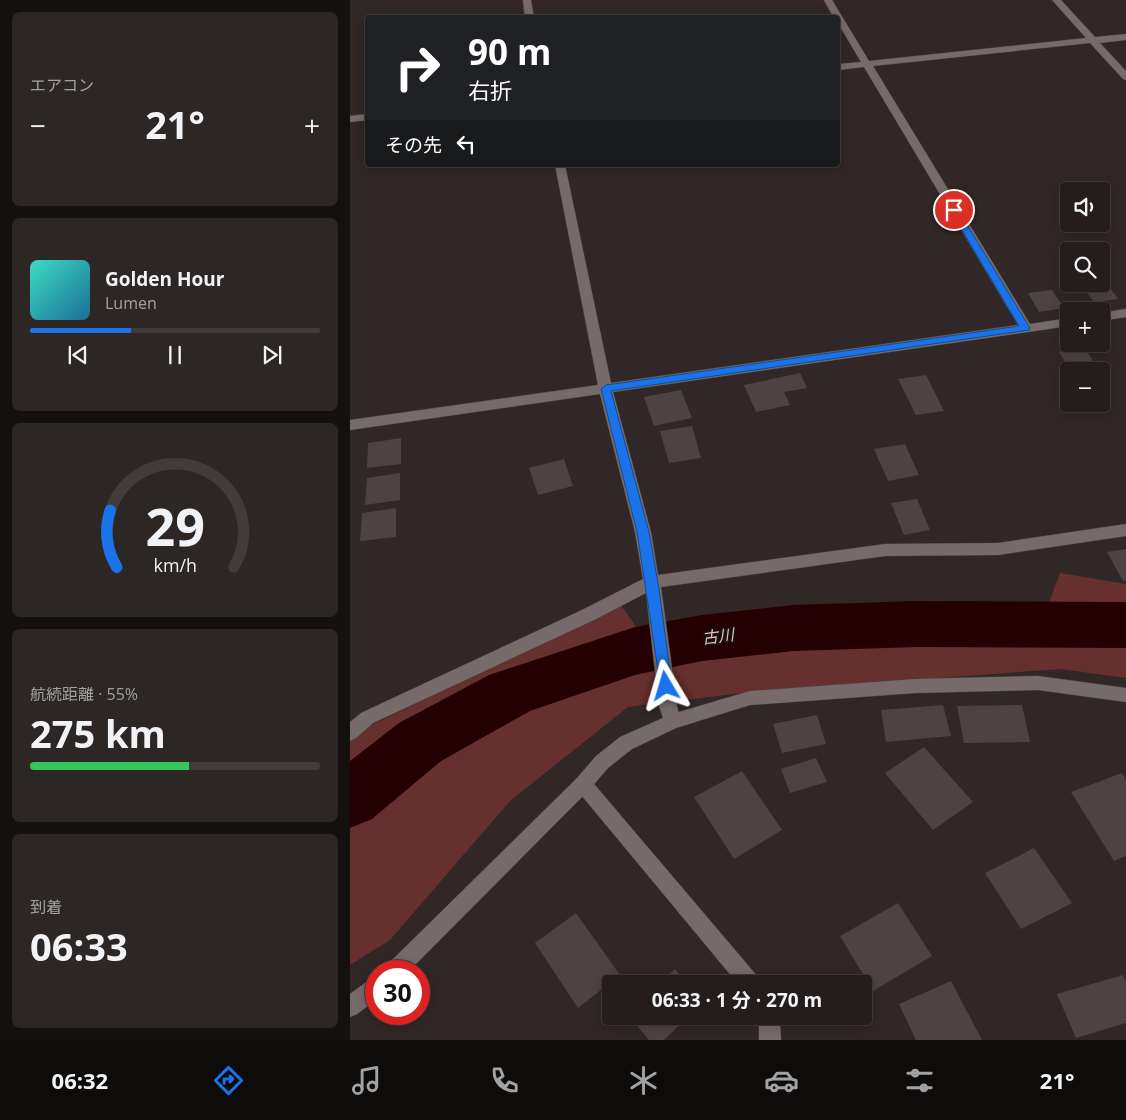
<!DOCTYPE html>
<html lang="ja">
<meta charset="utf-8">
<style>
:root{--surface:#241d1c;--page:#2c2625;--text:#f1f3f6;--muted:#a3a2a3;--line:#413b3b;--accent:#1a73e8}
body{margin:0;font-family:"Open Sans","Noto Sans JP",sans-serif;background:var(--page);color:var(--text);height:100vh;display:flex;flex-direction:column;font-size:19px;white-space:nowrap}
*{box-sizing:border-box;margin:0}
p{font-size:16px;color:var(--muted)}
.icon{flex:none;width:28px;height:28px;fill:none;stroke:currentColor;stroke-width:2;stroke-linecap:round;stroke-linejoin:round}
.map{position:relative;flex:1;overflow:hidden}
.side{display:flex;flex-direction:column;gap:12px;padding:12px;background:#14100f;width:350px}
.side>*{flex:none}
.top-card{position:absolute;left:15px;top:15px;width:475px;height:152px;border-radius:5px;box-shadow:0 2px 12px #0003,0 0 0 1px var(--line);background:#202124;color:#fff;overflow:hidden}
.controls{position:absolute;left:710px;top:182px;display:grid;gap:10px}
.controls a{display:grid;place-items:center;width:50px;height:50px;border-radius:5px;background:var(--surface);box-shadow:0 2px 12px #0003,0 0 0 1px var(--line);font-size:25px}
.speed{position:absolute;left:15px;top:960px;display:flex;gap:10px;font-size:25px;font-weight:700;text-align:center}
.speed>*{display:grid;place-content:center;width:65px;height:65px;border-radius:50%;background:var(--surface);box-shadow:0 2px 12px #0003,0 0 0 1px var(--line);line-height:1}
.speed .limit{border:8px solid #d22;background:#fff;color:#111}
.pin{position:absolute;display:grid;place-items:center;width:42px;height:42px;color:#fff;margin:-21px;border:2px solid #fff;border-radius:50%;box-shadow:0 1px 5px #0007}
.me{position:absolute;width:55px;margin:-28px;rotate:353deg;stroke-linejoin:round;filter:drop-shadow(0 0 4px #0008)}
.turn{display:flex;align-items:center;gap:18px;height:105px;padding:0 20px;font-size:22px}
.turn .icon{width:65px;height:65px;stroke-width:2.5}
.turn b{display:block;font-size:35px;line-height:42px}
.then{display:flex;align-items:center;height:48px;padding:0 20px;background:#0003;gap:10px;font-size:19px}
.big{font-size:38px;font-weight:700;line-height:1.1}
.side .widget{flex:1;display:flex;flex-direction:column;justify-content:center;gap:8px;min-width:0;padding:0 18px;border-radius:8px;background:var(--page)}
.side .dial{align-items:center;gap:0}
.dial svg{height:130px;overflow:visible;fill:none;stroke:var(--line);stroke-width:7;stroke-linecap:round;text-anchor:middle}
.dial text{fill:var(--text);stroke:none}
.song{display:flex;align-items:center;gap:15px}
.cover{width:60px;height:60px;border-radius:8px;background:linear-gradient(135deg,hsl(170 70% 55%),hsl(200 70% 35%))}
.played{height:5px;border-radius:2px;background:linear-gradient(90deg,var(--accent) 35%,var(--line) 35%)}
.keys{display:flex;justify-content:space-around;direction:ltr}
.heat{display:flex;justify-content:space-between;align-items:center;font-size:28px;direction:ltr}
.charge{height:8px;border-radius:4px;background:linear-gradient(90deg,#34c759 55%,var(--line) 0)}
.trip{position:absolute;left:252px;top:975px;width:270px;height:50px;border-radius:5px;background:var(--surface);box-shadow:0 2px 12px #0003,0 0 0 1px var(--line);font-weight:700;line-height:50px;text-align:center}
.menu{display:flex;height:80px;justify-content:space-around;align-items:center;background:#0e0c0b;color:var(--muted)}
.menu .icon{width:35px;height:35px}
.menu .selected{color:var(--accent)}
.menu b{font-size:22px;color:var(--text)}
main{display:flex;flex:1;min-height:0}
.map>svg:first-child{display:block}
</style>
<main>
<section class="side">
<div class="widget"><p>エアコン</p>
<div class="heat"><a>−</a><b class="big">21°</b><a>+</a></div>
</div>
<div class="widget">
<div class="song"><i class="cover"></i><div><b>Golden Hour</b><p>Lumen</p></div></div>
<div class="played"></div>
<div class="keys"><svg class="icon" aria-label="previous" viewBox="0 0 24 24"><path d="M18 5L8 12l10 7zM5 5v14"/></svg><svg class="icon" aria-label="pause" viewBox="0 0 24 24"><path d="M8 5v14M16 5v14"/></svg><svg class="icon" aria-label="next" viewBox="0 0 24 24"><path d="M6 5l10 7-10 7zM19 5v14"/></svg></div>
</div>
<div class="widget dial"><svg viewBox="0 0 100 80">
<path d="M14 69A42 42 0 1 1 86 69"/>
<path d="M14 69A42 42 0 0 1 10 34" stroke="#1a73e8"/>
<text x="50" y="56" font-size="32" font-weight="700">29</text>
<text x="50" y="72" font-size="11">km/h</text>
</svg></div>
<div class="widget"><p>航続距離 · 55%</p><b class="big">275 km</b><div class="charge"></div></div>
<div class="widget"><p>到着</p><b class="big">06:33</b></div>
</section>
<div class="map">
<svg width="776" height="1040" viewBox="0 0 776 1040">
<rect width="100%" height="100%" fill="#302726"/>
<!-- green -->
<path fill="#66302e" d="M710 573 776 584V678L711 669 409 691 278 707 160 801 40 940 0 965V738L9 731 270 604 293 636 345 628 697 608Z"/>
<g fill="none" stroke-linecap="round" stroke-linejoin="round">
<!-- river -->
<path fill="#250002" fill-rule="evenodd" d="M567 601 776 602V648L567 647 443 651 352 661 285 675 180 711 91 761 22 819 0 828V761L49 723 139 675 285 627 352 615 443 605Z"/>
</g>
<!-- building -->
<path fill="#4d4342" d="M751 281H755L768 299 744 302 731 284H751Z
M702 290 714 308 689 312 678 293Z
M735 348 748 369 721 371 709 352Z
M450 373 457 388 434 392 440 405 406 412 394 385Z
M576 375 594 411 566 415 548 379Z
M331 390 342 418 304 426 294 397Z
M342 426 351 458 319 463 310 431Z
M51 438V464L17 468 18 443Z
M555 444 569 475 538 481 524 449Z
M214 459 223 486 188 495 179 468Z
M50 473V500L15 505 17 478Z
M567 499 580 530 554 535 541 503Z
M46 508V537L10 541 12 513Z
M776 549V580L773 581 757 552Z
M593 705 601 736 536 742 531 710Z
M672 705 680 742 614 743 607 706Z
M467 715 476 744 432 753 423 724Z
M574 747 623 802 583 830 535 773Z
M466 758 477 782 440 793 431 769Z
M392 771 432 830 384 859 344 797Z
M772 773 776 780V856L764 861 721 792Z
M684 848 722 903 671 929 635 873Z
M548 903 582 956 523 991 490 936Z
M226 913 270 975 228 1008 185 943Z
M325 969 338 984H309Z
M773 975 776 981V1023L726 1038 707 994Z
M601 981 632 1040H566L549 1004Z
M279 1016H339L314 1040H299Z"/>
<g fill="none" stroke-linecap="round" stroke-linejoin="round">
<!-- street casing -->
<g stroke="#4a4241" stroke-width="1">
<path id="street" d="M173 0H181L184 18H175Z
M474 0H482L519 61 736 38 702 0H711L745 37 776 34V40L750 43 776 71V80L773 79 740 43 523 66 680 324 719 318V326L263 392 301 532 308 575 535 544 648 543 776 524V536L648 555 535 556 311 587 327 706 331 722 328 727 322 730 316 727 309 706 296 593 244 620 23 723 6 738 0 741V722L11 713 232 610 293 579 285 532 250 394 0 430V420L248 385 205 165H215L261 383 668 325 514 67 488 70V64L511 62 488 23V18H484Z
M18 114V120L0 122V116Z
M776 309V317L751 321V313Z
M233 776 239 778 408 977 411 984H388L227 790 224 784 227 778Z
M407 1016H429L430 1021 431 1040H409V1023Z"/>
</g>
<!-- secondary casing -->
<g stroke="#4a4241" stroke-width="1">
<path id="secondary" d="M688 676 776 688V702L688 690 565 693 400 705 326 728 282 749 258 768 239 790 59 971H35L38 964 227 778 246 756 270 737 322 714 400 691 565 679Z
M26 977V1000L7 1014 0 1017V994L19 980Z"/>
</g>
<!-- street -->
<use href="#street" fill="#766b6a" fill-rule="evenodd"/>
<!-- secondary -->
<use href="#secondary" fill="#766b6a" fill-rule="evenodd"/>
</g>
<!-- route -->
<path fill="#1a73e8" stroke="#114b97" d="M604 207 608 210 680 328 679 330 261 391 299 532 309 589 322 686 320 690 316 692 311 690 287 532 251 389 256 385 669 326 600 210Z"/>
<g text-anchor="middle" stroke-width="4" stroke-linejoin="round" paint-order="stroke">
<!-- water labels -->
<g font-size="16" font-style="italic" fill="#f7bbb7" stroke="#151111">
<text transform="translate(368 636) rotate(-7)" y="6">古川</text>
</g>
</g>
</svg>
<div class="controls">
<a><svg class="icon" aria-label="sound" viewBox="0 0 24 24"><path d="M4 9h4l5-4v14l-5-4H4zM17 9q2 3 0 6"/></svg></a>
<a><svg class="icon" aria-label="search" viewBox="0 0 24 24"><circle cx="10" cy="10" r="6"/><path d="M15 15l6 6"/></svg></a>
<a>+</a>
<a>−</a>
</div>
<div class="speed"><div class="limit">30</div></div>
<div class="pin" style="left:604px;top:210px;background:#d93025"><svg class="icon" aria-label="arrive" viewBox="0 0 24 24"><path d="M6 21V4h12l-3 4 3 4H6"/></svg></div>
<svg class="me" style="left:316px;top:686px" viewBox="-20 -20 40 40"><path d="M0-17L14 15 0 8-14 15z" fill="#1a73e8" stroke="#fff" stroke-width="4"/></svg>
<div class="trip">06:33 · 1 分 · 270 m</div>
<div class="top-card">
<div class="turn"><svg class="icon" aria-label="right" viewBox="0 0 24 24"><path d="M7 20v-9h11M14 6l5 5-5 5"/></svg><div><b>90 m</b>右折</div></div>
<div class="then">その先<svg class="icon" aria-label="left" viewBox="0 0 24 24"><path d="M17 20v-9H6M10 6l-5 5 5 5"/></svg></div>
</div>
</div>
</main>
<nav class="menu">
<b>06:32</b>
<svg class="icon selected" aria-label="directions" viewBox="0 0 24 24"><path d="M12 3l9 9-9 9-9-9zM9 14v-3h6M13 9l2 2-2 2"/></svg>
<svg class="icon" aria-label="music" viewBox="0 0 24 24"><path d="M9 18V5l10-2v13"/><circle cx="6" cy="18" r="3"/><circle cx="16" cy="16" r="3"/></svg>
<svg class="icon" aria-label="phone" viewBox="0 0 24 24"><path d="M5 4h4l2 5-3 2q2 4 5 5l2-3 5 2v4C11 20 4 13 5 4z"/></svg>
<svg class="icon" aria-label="climate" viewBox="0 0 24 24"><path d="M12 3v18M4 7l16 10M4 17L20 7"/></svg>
<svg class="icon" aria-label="car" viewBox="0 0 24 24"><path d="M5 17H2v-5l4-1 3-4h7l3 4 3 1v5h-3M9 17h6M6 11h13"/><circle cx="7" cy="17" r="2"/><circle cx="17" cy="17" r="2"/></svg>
<svg class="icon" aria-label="filters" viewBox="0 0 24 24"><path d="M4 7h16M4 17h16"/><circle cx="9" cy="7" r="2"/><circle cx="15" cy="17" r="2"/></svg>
<b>21°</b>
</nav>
